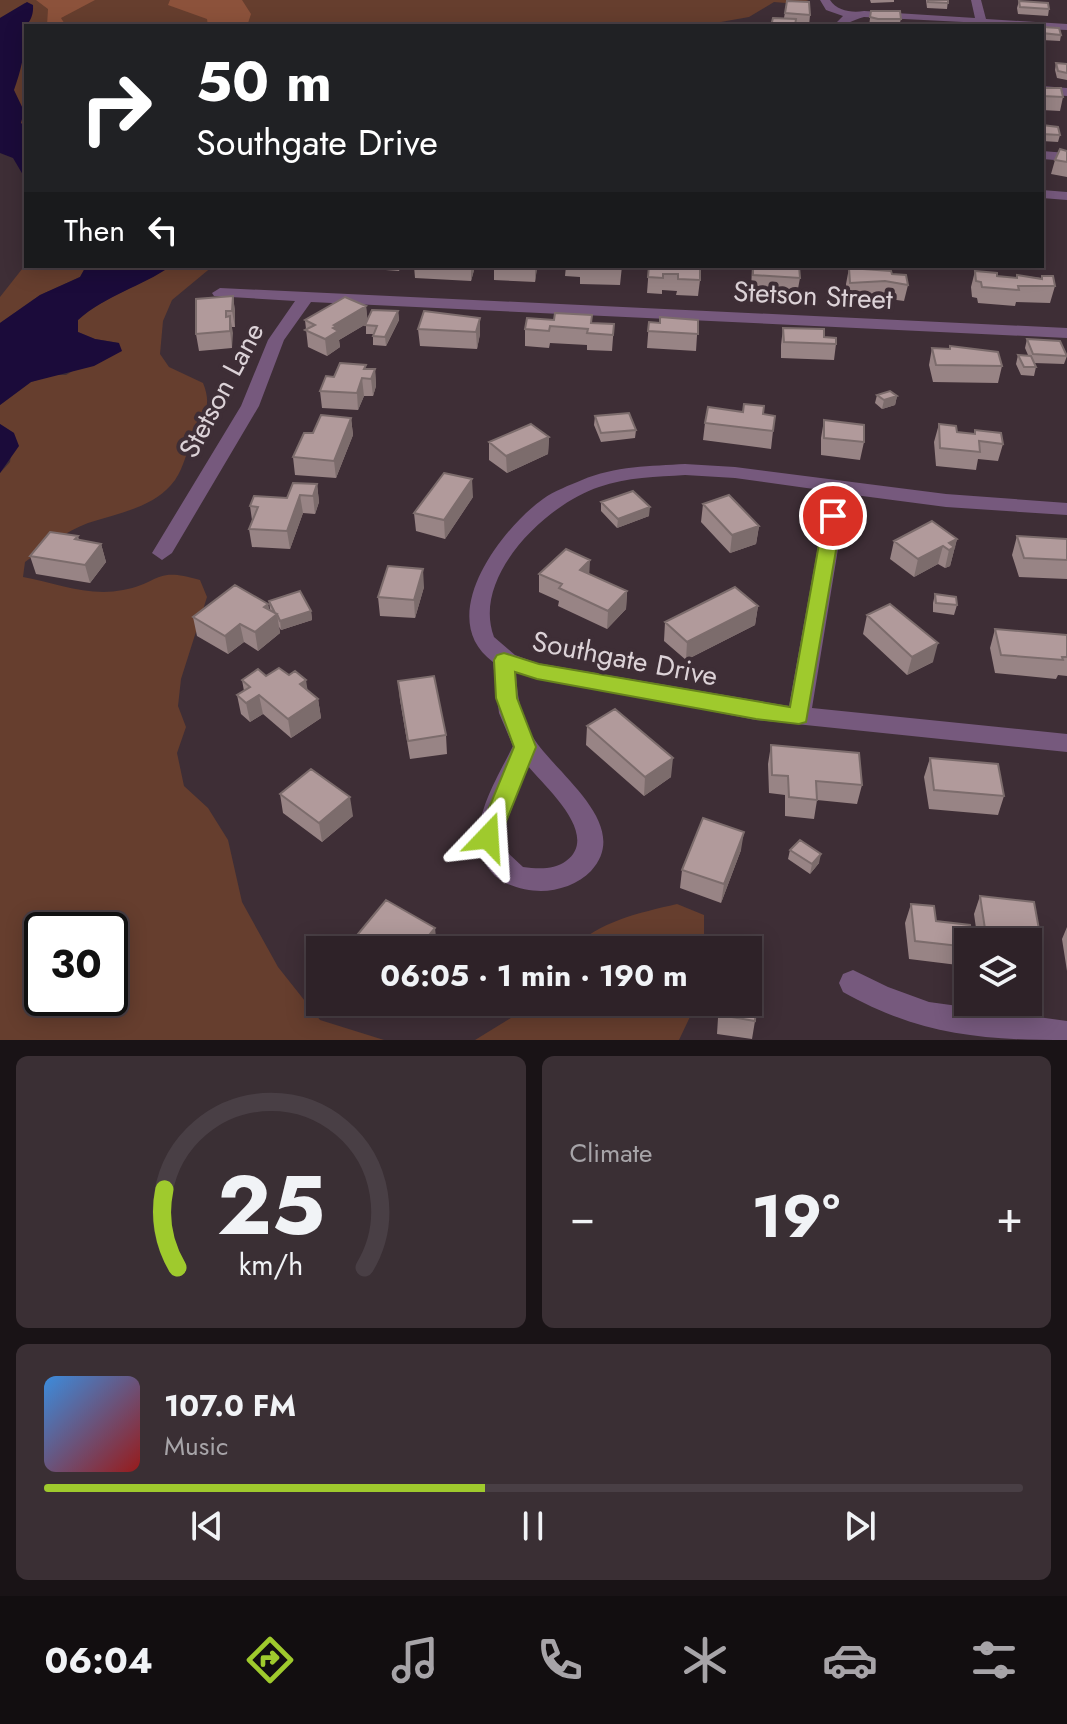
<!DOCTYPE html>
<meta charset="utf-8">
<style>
:root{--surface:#2e2228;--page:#3a2f34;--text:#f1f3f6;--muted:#a7a4a8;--line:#493f45;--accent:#9fca2d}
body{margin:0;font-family:Jost,sans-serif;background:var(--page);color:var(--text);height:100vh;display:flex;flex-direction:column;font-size:30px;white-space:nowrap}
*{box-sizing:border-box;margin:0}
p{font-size:26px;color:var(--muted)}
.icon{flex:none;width:44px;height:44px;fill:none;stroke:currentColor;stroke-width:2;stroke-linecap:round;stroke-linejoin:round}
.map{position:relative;height:1040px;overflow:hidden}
.details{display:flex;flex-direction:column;gap:16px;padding:16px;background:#191316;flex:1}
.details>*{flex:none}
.guide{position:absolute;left:24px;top:24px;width:1020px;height:244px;border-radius:0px;box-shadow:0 4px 20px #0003,0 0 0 2px var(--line);background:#202124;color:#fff;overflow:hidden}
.tools{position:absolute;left:954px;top:928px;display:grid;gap:16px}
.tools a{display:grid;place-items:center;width:88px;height:88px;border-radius:0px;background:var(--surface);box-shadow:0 4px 20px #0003,0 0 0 2px var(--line);font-size:40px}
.speed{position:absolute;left:24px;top:912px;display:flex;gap:16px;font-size:40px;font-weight:700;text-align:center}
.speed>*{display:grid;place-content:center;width:104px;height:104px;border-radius:50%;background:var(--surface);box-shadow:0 4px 20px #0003,0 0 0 2px var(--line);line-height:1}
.speed .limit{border:4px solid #111;border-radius:12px;background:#fff;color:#111}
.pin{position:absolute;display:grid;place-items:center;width:68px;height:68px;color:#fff;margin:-34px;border:4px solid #fff;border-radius:50%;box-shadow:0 2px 8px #0007}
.me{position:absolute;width:88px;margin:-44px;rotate:20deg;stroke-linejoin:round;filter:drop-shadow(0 0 6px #0008)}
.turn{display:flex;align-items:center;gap:28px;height:168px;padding:0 40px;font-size:36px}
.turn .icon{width:104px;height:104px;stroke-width:2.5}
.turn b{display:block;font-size:56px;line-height:68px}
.then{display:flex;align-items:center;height:76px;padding:0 40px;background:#0003;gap:16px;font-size:30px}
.big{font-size:60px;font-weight:700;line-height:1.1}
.details .widget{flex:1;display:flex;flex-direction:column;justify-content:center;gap:12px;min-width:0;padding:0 28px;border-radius:12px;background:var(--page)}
.details .dial{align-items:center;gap:0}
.dial svg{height:208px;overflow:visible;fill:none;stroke:var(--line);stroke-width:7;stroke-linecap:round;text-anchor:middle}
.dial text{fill:var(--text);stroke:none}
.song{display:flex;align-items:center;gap:24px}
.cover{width:96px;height:96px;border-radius:12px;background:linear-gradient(135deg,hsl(210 70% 55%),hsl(0 70% 35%))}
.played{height:8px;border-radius:4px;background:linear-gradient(90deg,var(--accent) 45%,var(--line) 45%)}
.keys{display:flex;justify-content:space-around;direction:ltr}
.heat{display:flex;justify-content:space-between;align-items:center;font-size:44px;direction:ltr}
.details .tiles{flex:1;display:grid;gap:16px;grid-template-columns:1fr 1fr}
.widget:last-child{grid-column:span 2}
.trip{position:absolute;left:306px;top:936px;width:456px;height:80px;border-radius:0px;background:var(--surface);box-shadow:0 4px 20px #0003,0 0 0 2px var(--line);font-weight:700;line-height:80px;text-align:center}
.dock{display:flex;height:128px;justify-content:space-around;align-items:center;background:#120e10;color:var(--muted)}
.dock .icon{width:56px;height:56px}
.dock .current{color:var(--accent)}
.dock b{font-size:36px;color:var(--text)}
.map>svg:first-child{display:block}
</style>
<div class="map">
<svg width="1067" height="1040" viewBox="0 0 1067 1040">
<rect width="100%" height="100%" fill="#3e2e36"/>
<!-- green -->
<path fill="#663e2e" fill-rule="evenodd" d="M0 0H809L798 4 774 2 749 17 698 26H26V134L0 121 25 3 0 18Z
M26 264 86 267 80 277 40 295 0 323V297Z
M171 266H213L172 300 163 321 160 354 169 367 203 383C213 407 203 418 192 440 185 455 183 472 171 485 151 508 116 514 88 523 66 531 44 548 25 562L23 577C55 583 89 597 123 590 161 583 154 566 200 580L207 597 181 679 178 706 186 727 177 753 184 786 208 808 228 840 242 902 278 967 320 1020 384 1040H0V473L10 462 14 433 0 424V405L31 382 52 375H66L119 343 95 339 78 332V320C106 295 141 286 171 266ZM42 930H110V998H42Z
M677 904 704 915V950H571C599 921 639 913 677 904Z
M525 1002H697L679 1040H475L514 1016Z"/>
<!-- forest -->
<path fill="#8c523b" d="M36 0H95L61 18 66 26H47L48 9Z
M170 0H242L251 14 247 26H208L207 19 168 5Z"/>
<!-- water -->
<path fill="#1b0b3a" d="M27 2 33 5C34 21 25 23 25 34 25 54 21 70 14 90L24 111 21 123 26 127V180L13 158 0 153V18Z
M86 266H171C141 287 106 295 78 320V332L95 339 119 343 122 351 94 366 31 382 0 405V323L40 295 80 277Z
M0 424 14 433 19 446 0 473Z"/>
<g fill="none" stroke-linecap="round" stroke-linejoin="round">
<!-- street -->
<path fill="#76597d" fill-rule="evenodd" d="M820 0H830C837 11 852 13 864 11L975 18 971 0H981L986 19 1067 24V30L1042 29V26L864 17C852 20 845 26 833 26L843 16 826 10Z
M1042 86 1067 88V96L1042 94Z
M1042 151 1067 153V161L1042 159Z
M1042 190 1067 192V200L1042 198Z
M220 288 1067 328V338L311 302 284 340 259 406 172 553 162 560 152 553 241 406 268 340 295 301 214 296 212 293Z
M685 464 735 467 946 494 1067 503V515L946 507 847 494 812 708 1067 734V752L756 720 516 673C517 693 520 714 530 732 549 770 635 823 591 871 579 884 558 891 541 891 526 891 506 886 495 876 457 839 495 783 513 746L499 713 493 662C433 618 501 529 543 499 554 491 570 485 582 480 614 466 652 466 685 464ZM685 475 735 478 828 491 789 706 537 663 515 655 494 637C471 576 547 504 599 487 627 477 657 477 685 475ZM528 766C545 787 601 835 566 861 554 870 538 869 523 867L507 852 505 826Z
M853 970 888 987 929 1002 1067 1021V1040C981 1040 920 1035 843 992L839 983 843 974Z"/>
</g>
<!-- wall -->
<path fill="#988485" d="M870 0H894V2L871 3Z
M926 0H948L947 9 927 8Z
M787 1 810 15 809 26H771L784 18Z
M1019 1 1049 9 1048 16 1018 14 1017 8Z
M871 11 901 19 899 26H869Z
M1042 27 1061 35 1060 41 1042 40Z
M1056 63 1067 64V80L1057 78 1055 70Z
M1042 88 1063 97 1060 111 1042 110Z
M1042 125 1060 135 1058 142 1042 141Z
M1067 151V177L1051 174 1055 160Z
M332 266H401L399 271Z
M414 266H475L471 281 415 278Z
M494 266H537L535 282 494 280Z
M566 266H622L620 285 580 284V277L565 276Z
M649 266 700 280 698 296 676 295 677 291 662 290V294L647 293Z
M752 266H799L800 278 797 294 751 291Z
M849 268 892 274 908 285 904 301 882 298 847 299 846 284Z
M975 271 997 276 1016 278 1017 275 1041 278 1042 276 1055 286 1050 303 1016 302 1015 306 978 303 977 298 972 297 971 287Z
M233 296 235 312V327H232V348L199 351 196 334Z
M366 306 367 320 398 311 399 320 386 346 373 345V334H366V324L339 340 340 347 327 356 308 347 305 320Z
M592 315V323L614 324 612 351 587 350V345L550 343 549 348 525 346V329L554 320Z
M480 318V334L477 349 420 346 418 329Z
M698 320 696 351 647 348 649 322 660 323Z
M783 328 824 337 836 344 834 360 781 358V345Z
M1027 339 1067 356 1064 364 1034 363 1036 367 1034 376 1021 375 1016 364 1018 355H1028L1025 348Z
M950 346 1002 366 998 383 933 382 929 365 932 348 949 349Z
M367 369H375L376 386 373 396H364L358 410 322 408 320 391Z
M877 395 897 396 895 405 882 409 875 403Z
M763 414 773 431 771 449 703 440 705 423Z
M595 416 636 430 635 438 601 442 594 425Z
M351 418 353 435 336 478 295 475 293 457 313 433Z
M824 420 864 442 860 460 821 455V438Z
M939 424 957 432 974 434 975 430 1003 444 998 461 978 459 976 470 936 466 934 442Z
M549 437 548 454 507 473 489 460V442Z
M317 484 319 502 315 514 303 513 290 549 252 547 249 529 252 520 250 506 287 498Z
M473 497 445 539 416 531 414 513Z
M601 502 649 516 617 528 601 511Z
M703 504 759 526 756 544 730 553 701 522Z
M78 536 79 540 101 544 106 562 90 583 36 574 30 556Z
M1017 536 1067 539V579L1019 577 1012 555Z
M957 539 950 566 945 568 938 564 914 577 890 559 894 541Z
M539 574H589L627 591 626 609 607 629 558 606 559 601 539 592Z
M424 587 415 618 380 616 378 597Z
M935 594 957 605 954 615 933 612V603Z
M269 601 311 611 312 620 281 630 279 627 280 633 258 651 244 642 228 654 197 636 193 617 268 604 269 610H270Z
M758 606 755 625 686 660 664 641 665 622Z
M867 615 933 662 907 675 863 634Z
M995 629 1067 635V676L1058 675 1056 679 995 673 990 648Z
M266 676 308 691 318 699 321 718 291 738 263 714 250 722 241 714 237 695 244 691 242 680Z
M398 681 446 735 447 754 410 759 400 700Z
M587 726 671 777 644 796 586 745Z
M771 745 862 785 857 804 817 800 814 819 785 816V795L769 793 768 764Z
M930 758 1004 796 998 815 929 809 924 777Z
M280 794 353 816 322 842 283 813Z
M741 850 721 903 680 888 682 870Z
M790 850 819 863 810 874 788 859Z
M980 896 1040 935 1032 953H1028V942H978L974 914Z
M911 904 968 942V960L966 966 909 959 905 923Z
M1067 927V971L1062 939Z
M358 934 437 946 434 950H360Z
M719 1002H748L755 1021 752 1039 717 1034Z"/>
<!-- shaded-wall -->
<path fill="#7c6c6c" d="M471 266H475V267L471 281Z
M535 266H537V269L535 282Z
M233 296 235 312V327L232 311Z
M366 306 368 323 339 340 340 347 327 356 325 339 334 325Z
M398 311 399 320 386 346 385 337Z
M230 316 233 333 232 348 230 331Z
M480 318V334L477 349 476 332Z
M375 369 376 386 373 396 371 379Z
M362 378 364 396 358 410 357 393Z
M897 396 895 405 882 409 884 400Z
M351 418 353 435 336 478 334 461Z
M549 437 548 454 507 473 506 456Z
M472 479 473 497 445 539 444 520Z
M317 484 319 502 315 514 313 496Z
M300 495 303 513 290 549 287 531Z
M650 507 649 516 617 528 618 519Z
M759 526 756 544 730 553 732 535Z
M957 539 950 566 945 568 949 550V543Z
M101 544 106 562 90 583 85 565Z
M943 546 938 564 914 577 918 559Z
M590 560 589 579 580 570Z
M423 569 424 587 415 618 414 600Z
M627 591 626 609 607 629 608 611Z
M268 604 271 620 277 614 280 633 258 651 255 632 264 607Z
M758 606 755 625 686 660 687 642Z
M311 611 312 620 281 630 280 621Z
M240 624 244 642 228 654 225 636Z
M938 643 933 662 907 675 912 657Z
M306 680 309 699 300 684Z
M259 695 263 714 250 722 246 703Z
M318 699 321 718 291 738 288 719Z
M673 758 671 777 644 796 645 777Z
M350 797 353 816 322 842 319 823Z
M744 832 741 850 721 903 724 884Z
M821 854 819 863 810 874 812 864Z
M435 928 437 946 434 950H417Z"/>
<!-- building -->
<path fill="#b19a9b" stroke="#7c6c6c" stroke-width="2" d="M928 0H948V3L928 2Z
M787 1 809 2 810 15 785 13Z
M1019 1 1048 3 1049 9 1020 7Z
M871 11H900L901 19H878L870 17Z
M773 18 796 19 795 26H771Z
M977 24 1006 26H978Z
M1042 27 1059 28 1061 35 1042 33Z
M1056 63 1067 64V73L1058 71Z
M1042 88H1061L1063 97 1042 96Z
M1042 125 1058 127 1060 135 1042 134Z
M1060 149 1067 151V162L1055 160Z
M581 266H621L620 269 580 268Z
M649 266H700V280L678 279V274H663V278L648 277Z
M753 266H799L800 278 753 275Z
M849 268 891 271 892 274 906 275 908 285 885 281 850 283Z
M975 271 997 273V276L1017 278V275L1042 279V276H1053L1055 286H1018L1019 290 982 287 981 282 976 281Z
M233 296 232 311H226V317L230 316V331L196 334V299Z
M345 297 366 306 334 325 337 326 333 328 338 331 325 339 305 330 315 325 305 320Z
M372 310 398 311 385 337 373 336 377 326 365 325Z
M424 311 480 318 476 332 418 329Z
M555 313 592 315 591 323 614 324 613 335 587 333 588 329 550 326 549 331 525 329 527 318 554 320Z
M660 317 698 320V334L648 331 649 322 660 323Z
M783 328 824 329V337L836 338V344L784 342Z
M1027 339 1060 341 1067 356 1033 354Z
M950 346 998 352 1002 366 936 365 932 348 950 349Z
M1018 355 1031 356 1036 367H1024Z
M340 363 366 365 364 369H375L371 379 362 378 357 393 320 391 326 376 334 377Z
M890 391 897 396 884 400 877 395Z
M744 404 764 406 763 414 775 416 773 431 705 423 708 407 743 412Z
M629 413 636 430 601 433 595 416Z
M321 415 351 418 334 461 293 457 304 433H313Z
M824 420 864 425V442L824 438Z
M531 424 549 437 506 456 489 442Z
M939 424 956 426 957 432 975 434V430L1001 433 1003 444 979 441 980 452 940 448Z
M444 473 472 479 444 520 414 513Z
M293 483 317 484 313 496 300 495 287 531 249 529 258 507 250 506 254 496 287 498Z
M633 491 650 507 618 519 601 502Z
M729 495 759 526 732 535 703 504Z
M932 521 957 539 949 543 954 547 949 550 943 546 918 559 894 541Z
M50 532 78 536 75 539 101 544 85 565 30 556Z
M1017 536 1067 539V560L1024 558Z
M566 549 590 560 580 570 627 591 608 611 559 588 562 584 539 574Z
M388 566 423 569 414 600 378 597Z
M235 585 268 604 264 607 277 614 255 632 240 624 225 636 193 617Z
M735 587 758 606 687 642 665 622Z
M300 591 311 611 280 621 277 614 275 613 269 601Z
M935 594 956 597 957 605 936 603Z
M890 604 938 643 912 657 867 615Z
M995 629 1067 635V657H1062L1063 660 1001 655Z
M279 668 289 675 295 671 306 680 300 684 318 699 288 719 259 695 246 703 237 695 250 687 242 680 258 669 266 676Z
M434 676 446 735 408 741 398 681Z
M615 709 673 758 645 777 587 726Z
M771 745 859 753 862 785 816 781 817 800 789 797 788 776 772 775Z
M930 758 998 764 1004 796 934 790Z
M311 769 350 797 319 823 280 794Z
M703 818 744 832 724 884 682 870Z
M800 840 821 854 812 864 790 850Z
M980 896 1034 902 1040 935 985 929Z
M386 900 435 928 417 950H385L358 934Z
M911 904 934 906 936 921 970 925 972 942H968V947L915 941Z
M748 983 757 985 755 1021 720 1015 721 1002H748Z"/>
<!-- route -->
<path fill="#9fca2d" stroke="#67831d" stroke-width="2" d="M833 511 842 516 806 722 799 724 756 719 537 679 515 672 517 698 536 747 497 844 488 847 480 844 477 837 514 747 496 698 494 660 497 655 504 653 539 664 790 707 824 516Z"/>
<g text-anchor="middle" stroke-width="8" stroke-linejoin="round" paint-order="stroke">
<!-- street labels -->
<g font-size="28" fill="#dcd2d7" stroke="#3e2e36">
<text transform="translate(813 295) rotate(3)" y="10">Stetson Street</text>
<text transform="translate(221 390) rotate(-62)" y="10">Stetson Lane</text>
<text transform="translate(625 658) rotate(11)" y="10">Southgate Drive</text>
</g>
</g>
</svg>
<div class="tools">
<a><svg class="icon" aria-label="layers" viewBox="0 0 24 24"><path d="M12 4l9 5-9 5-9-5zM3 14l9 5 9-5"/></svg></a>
</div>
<div class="speed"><div class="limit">30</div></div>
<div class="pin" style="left:833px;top:516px;background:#d93025"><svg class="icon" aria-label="arrive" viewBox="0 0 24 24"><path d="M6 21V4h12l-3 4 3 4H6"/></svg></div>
<svg class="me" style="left:488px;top:837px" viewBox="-20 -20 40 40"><path d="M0-17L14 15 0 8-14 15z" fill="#9fca2d" stroke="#fff" stroke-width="4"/></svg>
<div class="trip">06:05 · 1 min · 190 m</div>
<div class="guide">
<div class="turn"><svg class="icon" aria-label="right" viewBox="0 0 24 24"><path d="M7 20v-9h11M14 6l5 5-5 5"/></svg><div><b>50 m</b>Southgate Drive</div></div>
<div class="then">Then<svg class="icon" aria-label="left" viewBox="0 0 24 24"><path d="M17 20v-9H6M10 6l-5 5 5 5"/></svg></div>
</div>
</div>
<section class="details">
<div class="tiles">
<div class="widget dial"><svg viewBox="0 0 100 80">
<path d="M14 69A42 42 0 1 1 86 69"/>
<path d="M14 69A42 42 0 0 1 9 39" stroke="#9fca2d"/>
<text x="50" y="56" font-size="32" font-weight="700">25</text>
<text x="50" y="72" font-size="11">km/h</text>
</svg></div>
<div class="widget"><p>Climate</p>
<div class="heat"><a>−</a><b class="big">19°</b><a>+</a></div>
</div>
<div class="widget">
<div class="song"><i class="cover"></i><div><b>107.0 FM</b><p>Music</p></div></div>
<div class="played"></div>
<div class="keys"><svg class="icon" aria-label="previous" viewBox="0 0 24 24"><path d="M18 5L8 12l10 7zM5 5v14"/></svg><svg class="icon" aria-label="pause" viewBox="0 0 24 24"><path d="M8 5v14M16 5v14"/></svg><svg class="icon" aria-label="next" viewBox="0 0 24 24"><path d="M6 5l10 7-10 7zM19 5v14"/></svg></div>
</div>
</div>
</section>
<nav class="dock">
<b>06:04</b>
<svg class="icon current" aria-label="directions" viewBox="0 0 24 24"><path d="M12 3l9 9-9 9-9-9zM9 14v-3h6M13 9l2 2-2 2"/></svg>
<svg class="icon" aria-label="music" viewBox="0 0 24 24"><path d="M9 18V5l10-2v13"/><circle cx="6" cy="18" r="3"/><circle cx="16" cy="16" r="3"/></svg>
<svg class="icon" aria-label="phone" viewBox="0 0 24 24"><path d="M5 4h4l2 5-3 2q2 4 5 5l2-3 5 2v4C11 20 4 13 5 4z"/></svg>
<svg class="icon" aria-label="climate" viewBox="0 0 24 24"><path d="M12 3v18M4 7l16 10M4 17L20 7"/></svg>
<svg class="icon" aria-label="car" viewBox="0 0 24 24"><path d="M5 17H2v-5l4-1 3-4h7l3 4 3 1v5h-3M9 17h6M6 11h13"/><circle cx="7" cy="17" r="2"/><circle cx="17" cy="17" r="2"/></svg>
<svg class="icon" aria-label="filters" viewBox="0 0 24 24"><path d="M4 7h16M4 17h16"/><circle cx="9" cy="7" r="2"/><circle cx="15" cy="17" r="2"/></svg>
</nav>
